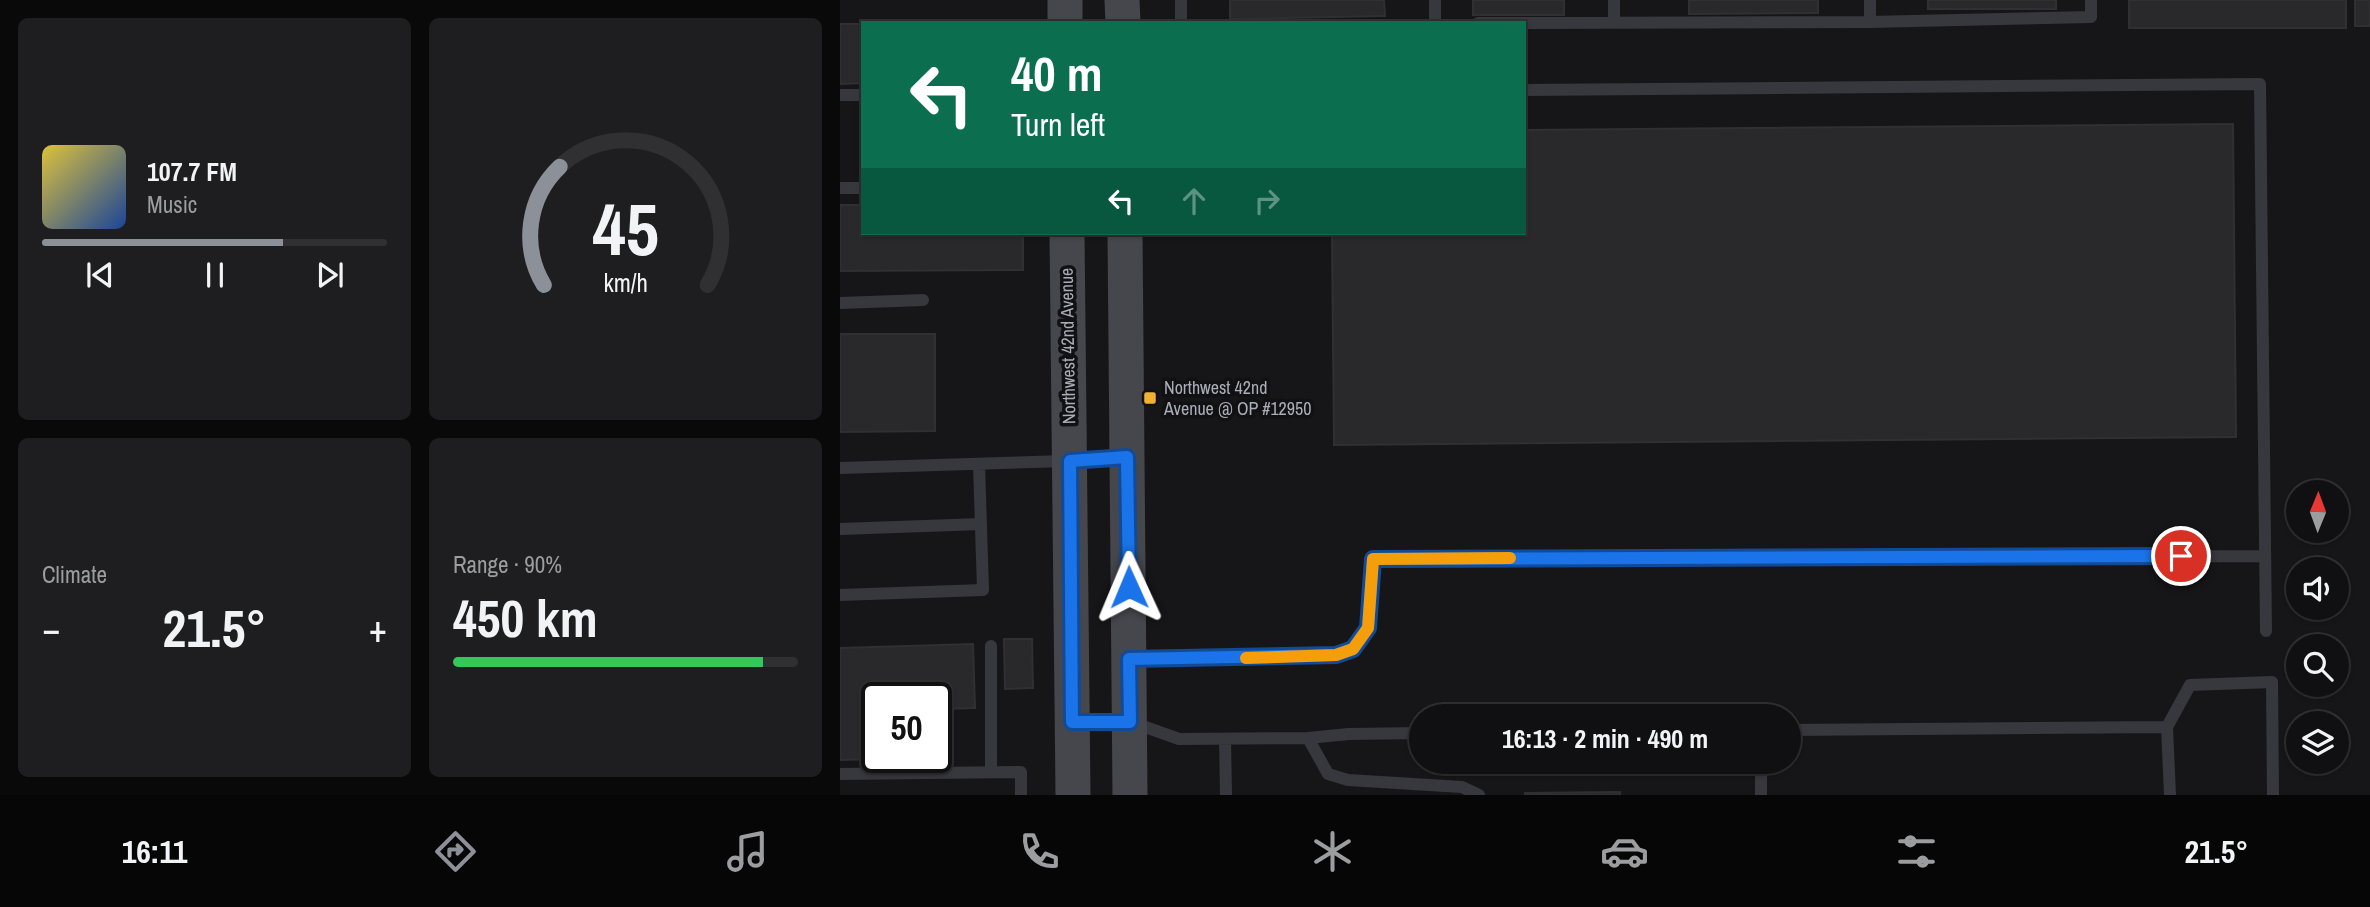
<!DOCTYPE html>
<meta charset="utf-8">
<style>
:root{--surface:#101012;--page:#1e1e20;--text:#f1f3f6;--muted:#9c9d9f;--line:#303032;--accent:#8c9099}
body{margin:0;font-family:"Archivo Narrow",sans-serif;background:var(--page);color:var(--text);height:100vh;display:flex;flex-direction:column;font-size:26px;white-space:nowrap}
*{box-sizing:border-box;margin:0}
p{font-size:23px;color:var(--muted)}
.icon{flex:none;width:38px;height:38px;fill:none;stroke:currentColor;stroke-width:2;stroke-linecap:round;stroke-linejoin:round}
.map{position:relative;flex:1;overflow:hidden}
.sheet{display:flex;flex-direction:column;gap:18px;padding:18px;background:#09090a;width:840px}
.sheet>*{flex:none}
.banner{position:absolute;left:21px;top:21px;width:665px;height:214px;border-radius:0px;box-shadow:0 2px 5px #0004,0 0 0 2px var(--line);background:#0b6e4f;color:#fff;overflow:hidden}
.needle{width:46px;rotate:1deg}
.buttons{position:absolute;left:1446px;top:480px;display:grid;gap:14px}
.buttons a{display:grid;place-items:center;width:63px;height:63px;border-radius:50%;background:var(--surface);box-shadow:0 2px 5px #0004,0 0 0 2px var(--line);font-size:35px}
.speed{position:absolute;left:21px;top:682px;display:flex;gap:14px;font-size:35px;font-weight:700;text-align:center}
.speed>*{display:grid;place-content:center;width:91px;height:91px;border-radius:50%;background:var(--surface);box-shadow:0 2px 5px #0004,0 0 0 2px var(--line);line-height:1}
.speed .limit{border:4px solid #111;border-radius:10px;background:#fff;color:#111}
.pin{position:absolute;display:grid;place-items:center;width:60px;height:60px;color:#fff;margin:-30px;border:4px solid #fff;border-radius:50%;box-shadow:0 2px 7px #0007}
.me{position:absolute;width:77px;margin:-38px;rotate:359deg;stroke-linejoin:round;filter:drop-shadow(0 0 5px #0008)}
.turn{display:flex;align-items:center;gap:24px;height:147px;padding:0 35px;font-size:32px}
.turn .icon{width:91px;height:91px;stroke-width:2.5}
.turn b{display:block;font-size:49px;line-height:60px}
.lanes{display:flex;align-items:center;height:66px;padding:0 35px;background:#0003;justify-content:center;gap:35px;direction:ltr}
.lanes .off{opacity:.35}
.big{font-size:52px;font-weight:700;line-height:1.1}
.sheet .widget{flex:1;display:flex;flex-direction:column;justify-content:center;gap:10px;min-width:0;padding:0 24px;border-radius:10px;background:var(--page)}
.sheet .dial{align-items:center;gap:0}
.dial svg{height:182px;overflow:visible;fill:none;stroke:var(--line);stroke-width:7;stroke-linecap:round;text-anchor:middle}
.dial text{fill:var(--text);stroke:none}
.song{display:flex;align-items:center;gap:21px}
.cover{width:84px;height:84px;border-radius:10px;background:linear-gradient(135deg,hsl(50 70% 55%),hsl(220 70% 35%))}
.played{height:7px;border-radius:4px;background:linear-gradient(90deg,var(--accent) 70%,var(--line) 70%)}
.keys{display:flex;justify-content:space-around;direction:ltr}
.heat{display:flex;justify-content:space-between;align-items:center;font-size:38px;direction:ltr}
.charge{height:10px;border-radius:5px;background:linear-gradient(90deg,#34c759 90%,var(--line) 0)}
.sheet .tiles{flex:1;display:grid;gap:18px;grid-template-columns:repeat(2,1fr)}
.trip{position:absolute;left:569px;top:704px;width:392px;height:70px;border-radius:35px;background:var(--surface);box-shadow:0 2px 5px #0004,0 0 0 2px var(--line);font-weight:700;line-height:70px;text-align:center}
.menu{display:flex;height:112px;justify-content:space-around;align-items:center;background:#060607;color:var(--muted)}
.menu .icon{width:49px;height:49px}
.menu .active{color:var(--accent)}
.menu b{font-size:32px;color:var(--text)}
main{display:flex;flex:1;min-height:0}
.map>svg:first-child{display:block}
</style>
<main>
<section class="sheet">
<div class="tiles">
<div class="widget">
<div class="song"><i class="cover"></i><div><b>107.7 FM</b><p>Music</p></div></div>
<div class="played"></div>
<div class="keys"><svg class="icon" aria-label="previous" viewBox="0 0 24 24"><path d="M18 5L8 12l10 7zM5 5v14"/></svg><svg class="icon" aria-label="pause" viewBox="0 0 24 24"><path d="M8 5v14M16 5v14"/></svg><svg class="icon" aria-label="next" viewBox="0 0 24 24"><path d="M6 5l10 7-10 7zM19 5v14"/></svg></div>
</div>
<div class="widget dial"><svg viewBox="0 0 100 80">
<path d="M14 69A42 42 0 1 1 86 69"/>
<path d="M14 69A42 42 0 0 1 21 17" stroke="#8c9099"/>
<text x="50" y="56" font-size="32" font-weight="700">45</text>
<text x="50" y="72" font-size="11">km/h</text>
</svg></div>
<div class="widget"><p>Climate</p>
<div class="heat"><a>−</a><b class="big">21.5°</b><a>+</a></div>
</div>
<div class="widget"><p>Range · 90%</p><b class="big">450 km</b><div class="charge"></div></div>
</div>
</section>
<div class="map">
<svg width="1530" height="795" viewBox="0 0 1530 795">
<rect width="100%" height="100%" fill="#161618"/>
<!-- building -->
<path fill="#29292c" stroke="#303034" stroke-width="2" d="M390 0H544L545 16 390 19Z
M633 0H724V15H633Z
M849 0H978V13L849 14Z
M1088 0H1216V9H1088Z
M1289 0H1506V28H1289Z
M1515 0H1530V26H1515Z
M0 24H23V83L0 84Z
M1393 124 1396 437 494 445 492 233H684V130Z
M0 205H23V233H183V270L0 271Z
M0 334H95V431L0 432Z
M164 639H192L193 688 165 689Z
M133 644 135 708 96 709V698H37V758H71L0 760V648Z
M780 792V795H685V793Z"/>
<g fill="none" stroke-linecap="round" stroke-linejoin="round">
<!-- service -->
<path stroke="#37383d" stroke-width="12" d="M595 0V23
M1030 0V22L1251 17V0
M774 21V0
M341 23V0
M638 23 1030 22
M684 90 1420 84 1426 631
M0 95H23
M0 188H23
M0 303 83 300
M0 468 226 461
M0 529 141 524
M0 595 143 590 139 464
M151 646V772
M289 659 496 655 514 649 528 628 533 559 1425 556
M294 723 339 739 468 738 509 734 581 733
M948 730 1327 727
M468 738 488 774 508 780 622 787 639 795
M385 739 386 795
M0 774 181 772V795
M921 795V761
M1330 795 1327 727 1350 685 1432 682 1433 795"/>
<!-- secondary -->
<path stroke="#45474d" stroke-width="35" d="M225 0V23
M282 0 283 23
M227 233 233 795
M285 233 290 795"/>
</g>
<g fill="none" stroke-linecap="round" stroke-linejoin="round">
<!-- route casing -->
<g stroke="#114b97" stroke-width="18">
<path id="route" d="M289 587 287 457 230 461 232 722H290L289 659 496 655 513 649 528 628 533 559 1341 556"/>
</g>
<!-- route -->
<use href="#route" stroke="#1a73e8" stroke-width="12"/>
<!-- slow -->
<path stroke="#f59e0b" stroke-width="12" d="M406 658 496 655 513 649 528 628 533 559 670 558"/>
</g>
<!-- markers -->
<rect fill="#f2b134" stroke="#111113" stroke-width="2.5" x="303" y="391" width="14" height="14" rx="3.5"/>
<g text-anchor="middle" stroke-width="7" stroke-linejoin="round" paint-order="stroke">
<!-- street labels -->
<g font-size="18" fill="#a8adb8" stroke="#111113">
<text transform="translate(228 346) rotate(-91)" y="6">Northwest 42nd Avenue</text>
</g>
<!-- poi labels -->
<g font-size="18" fill="#a8adb8" stroke="#111113" text-anchor="start">
<text x="324" y="394">Northwest 42nd<tspan x="324" dy="21">Avenue @ OP #12950</tspan></text>
</g>
</g>
</svg>
<div class="buttons">
<a><svg class="needle" viewBox="-14 -14 28 28"><path d="M0-13l5 13h-10z" fill="#e53935"/><path d="M0 13l5-13h-10z" fill="#9c9d9f"/></svg></a>
<a><svg class="icon" aria-label="sound" viewBox="0 0 24 24"><path d="M4 9h4l5-4v14l-5-4H4zM17 9q2 3 0 6"/></svg></a>
<a><svg class="icon" aria-label="search" viewBox="0 0 24 24"><circle cx="10" cy="10" r="6"/><path d="M15 15l6 6"/></svg></a>
<a><svg class="icon" aria-label="layers" viewBox="0 0 24 24"><path d="M12 4l9 5-9 5-9-5zM3 14l9 5 9-5"/></svg></a>
</div>
<div class="speed"><div class="limit">50</div></div>
<div class="pin" style="left:1341px;top:556px;background:#d93025"><svg class="icon" aria-label="arrive" viewBox="0 0 24 24"><path d="M6 21V4h12l-3 4 3 4H6"/></svg></div>
<svg class="me" style="left:289px;top:587px" viewBox="-20 -20 40 40"><path d="M0-17L14 15 0 8-14 15z" fill="#1a73e8" stroke="#fff" stroke-width="4"/></svg>
<div class="trip">16:13 · 2 min · 490 m</div>
<div class="banner">
<div class="turn"><svg class="icon" aria-label="left" viewBox="0 0 24 24"><path d="M17 20v-9H6M10 6l-5 5 5 5"/></svg><div><b>40 m</b>Turn left</div></div>
<div class="lanes"><svg class="icon" aria-label="left" viewBox="0 0 24 24"><path d="M17 20v-9H6M10 6l-5 5 5 5"/></svg><svg class="icon off" aria-label="ahead" viewBox="0 0 24 24"><path d="M12 20V5M6 11l6-6 6 6"/></svg><svg class="icon off" aria-label="right" viewBox="0 0 24 24"><path d="M7 20v-9h11M14 6l5 5-5 5"/></svg></div>
</div>
</div>
</main>
<nav class="menu">
<b>16:11</b>
<svg class="icon active" aria-label="directions" viewBox="0 0 24 24"><path d="M12 3l9 9-9 9-9-9zM9 14v-3h6M13 9l2 2-2 2"/></svg>
<svg class="icon" aria-label="music" viewBox="0 0 24 24"><path d="M9 18V5l10-2v13"/><circle cx="6" cy="18" r="3"/><circle cx="16" cy="16" r="3"/></svg>
<svg class="icon" aria-label="phone" viewBox="0 0 24 24"><path d="M5 4h4l2 5-3 2q2 4 5 5l2-3 5 2v4C11 20 4 13 5 4z"/></svg>
<svg class="icon" aria-label="climate" viewBox="0 0 24 24"><path d="M12 3v18M4 7l16 10M4 17L20 7"/></svg>
<svg class="icon" aria-label="car" viewBox="0 0 24 24"><path d="M5 17H2v-5l4-1 3-4h7l3 4 3 1v5h-3M9 17h6M6 11h13"/><circle cx="7" cy="17" r="2"/><circle cx="17" cy="17" r="2"/></svg>
<svg class="icon" aria-label="filters" viewBox="0 0 24 24"><path d="M4 7h16M4 17h16"/><circle cx="9" cy="7" r="2"/><circle cx="15" cy="17" r="2"/></svg>
<b>21.5°</b>
</nav>
